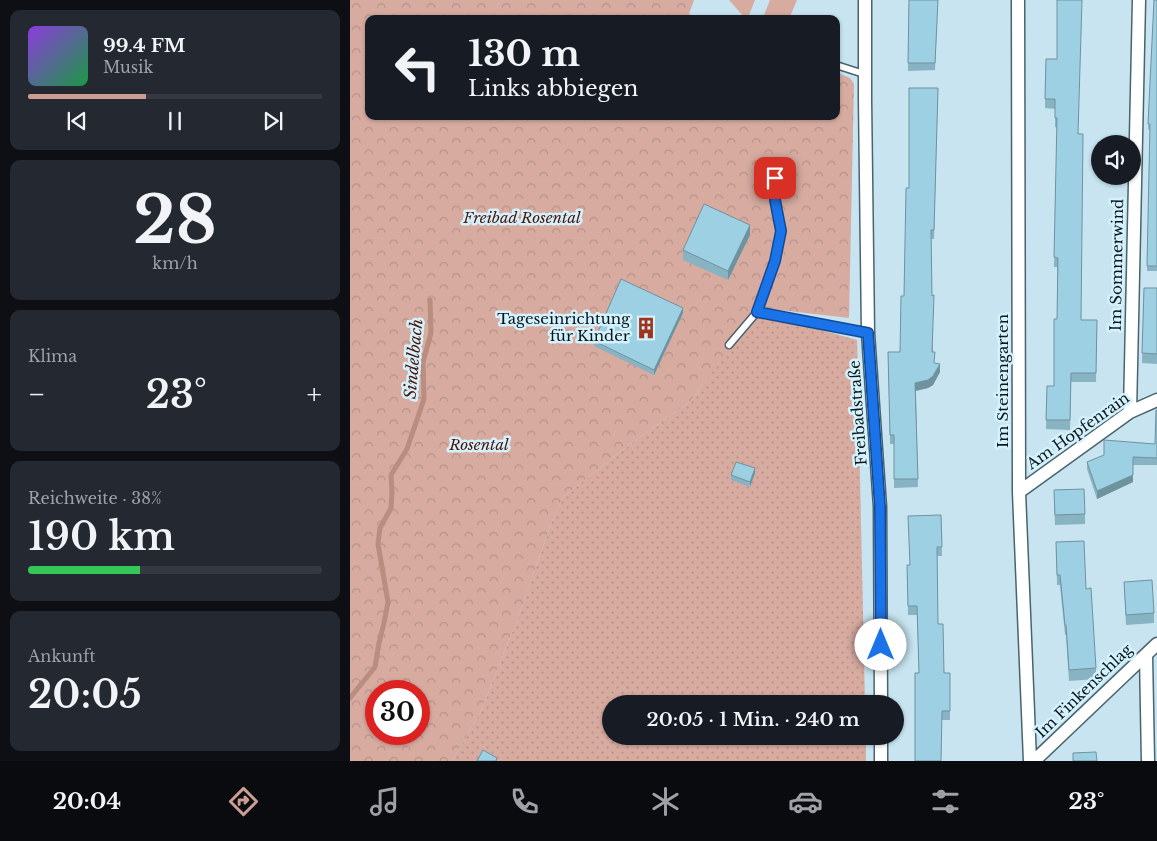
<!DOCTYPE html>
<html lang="de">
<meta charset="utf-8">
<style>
:root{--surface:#171b24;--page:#242831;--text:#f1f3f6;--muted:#9ea1a6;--line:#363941;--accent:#cb9d93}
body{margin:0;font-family:"Libre Baskerville",serif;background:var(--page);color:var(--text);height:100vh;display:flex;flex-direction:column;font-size:19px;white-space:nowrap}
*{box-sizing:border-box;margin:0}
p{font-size:16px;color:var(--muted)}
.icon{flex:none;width:28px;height:28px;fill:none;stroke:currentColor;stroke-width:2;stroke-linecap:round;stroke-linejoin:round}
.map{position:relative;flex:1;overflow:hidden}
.sheet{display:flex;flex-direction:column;gap:10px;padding:10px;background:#0d0f14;width:350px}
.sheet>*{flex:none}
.top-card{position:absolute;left:15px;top:15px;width:475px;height:105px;border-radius:10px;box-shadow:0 1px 4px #0004;background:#171b24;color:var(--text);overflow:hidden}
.fabs{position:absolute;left:741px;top:135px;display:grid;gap:10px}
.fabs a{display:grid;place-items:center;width:50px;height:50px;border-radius:50%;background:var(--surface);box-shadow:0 1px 4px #0004;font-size:25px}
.speed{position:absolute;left:15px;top:680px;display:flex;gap:10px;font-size:25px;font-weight:700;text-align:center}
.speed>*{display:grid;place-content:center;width:65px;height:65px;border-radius:50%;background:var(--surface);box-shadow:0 1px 4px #0004;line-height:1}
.speed .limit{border:8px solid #d22;background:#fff;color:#111}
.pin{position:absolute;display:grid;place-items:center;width:42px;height:42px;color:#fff;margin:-21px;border-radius:10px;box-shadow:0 2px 8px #0006}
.me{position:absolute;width:55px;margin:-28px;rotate:0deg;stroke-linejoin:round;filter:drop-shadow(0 0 4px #0008)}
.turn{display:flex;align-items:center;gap:18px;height:105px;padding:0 20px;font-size:22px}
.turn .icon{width:65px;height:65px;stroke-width:2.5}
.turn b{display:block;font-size:35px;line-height:42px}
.big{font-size:38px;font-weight:600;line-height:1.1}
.sheet .tile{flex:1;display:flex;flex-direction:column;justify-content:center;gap:8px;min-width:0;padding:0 18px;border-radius:10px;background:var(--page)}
.sheet .dial{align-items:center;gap:0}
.dial b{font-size:65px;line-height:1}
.song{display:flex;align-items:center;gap:15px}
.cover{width:60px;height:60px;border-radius:8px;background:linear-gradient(135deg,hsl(270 70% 55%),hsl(140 70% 35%))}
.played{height:5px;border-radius:2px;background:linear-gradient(90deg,var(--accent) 40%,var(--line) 40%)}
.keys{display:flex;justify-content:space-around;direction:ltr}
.heat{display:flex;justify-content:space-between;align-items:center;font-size:28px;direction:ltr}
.charge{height:8px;border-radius:4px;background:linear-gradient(90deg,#34c759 38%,var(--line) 0)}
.trip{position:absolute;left:252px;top:695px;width:302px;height:50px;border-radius:25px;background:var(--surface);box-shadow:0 1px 4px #0004;font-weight:600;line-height:50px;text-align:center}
.tab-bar{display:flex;height:80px;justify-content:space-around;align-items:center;background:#090b0e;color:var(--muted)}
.tab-bar .icon{width:35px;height:35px}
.tab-bar .on{color:var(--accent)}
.tab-bar b{font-size:22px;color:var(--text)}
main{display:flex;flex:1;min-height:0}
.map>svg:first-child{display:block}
</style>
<main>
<section class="sheet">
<div class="tile">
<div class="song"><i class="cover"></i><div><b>99.4 FM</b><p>Musik</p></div></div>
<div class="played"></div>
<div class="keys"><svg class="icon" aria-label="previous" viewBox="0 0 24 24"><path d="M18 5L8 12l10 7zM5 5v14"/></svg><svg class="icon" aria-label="pause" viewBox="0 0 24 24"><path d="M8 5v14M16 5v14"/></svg><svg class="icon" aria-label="next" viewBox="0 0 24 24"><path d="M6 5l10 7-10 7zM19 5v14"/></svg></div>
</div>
<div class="tile dial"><b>28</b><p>km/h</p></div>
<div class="tile"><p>Klima</p>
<div class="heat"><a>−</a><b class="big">23°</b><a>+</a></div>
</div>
<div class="tile"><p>Reichweite · 38%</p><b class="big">190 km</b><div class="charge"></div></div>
<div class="tile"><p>Ankunft</p><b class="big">20:05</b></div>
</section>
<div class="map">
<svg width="807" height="761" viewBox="0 0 807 761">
<defs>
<pattern id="park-crowns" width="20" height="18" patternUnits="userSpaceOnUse" patternTransform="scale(1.25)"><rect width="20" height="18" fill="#d7aba0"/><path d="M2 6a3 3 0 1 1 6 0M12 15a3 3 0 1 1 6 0" fill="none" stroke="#b79289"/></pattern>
<pattern id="garden-dots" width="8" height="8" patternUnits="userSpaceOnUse" patternTransform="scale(1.25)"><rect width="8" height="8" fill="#d7aba0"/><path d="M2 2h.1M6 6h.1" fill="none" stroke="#b79289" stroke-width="1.8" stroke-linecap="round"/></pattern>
</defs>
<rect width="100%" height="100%" fill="#c7e4f0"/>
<!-- grass -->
<path fill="#d7aba0" d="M379 0H405L398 18 393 16Z
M420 0H447L439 19H416L414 15Z"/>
<!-- park -->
<path fill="url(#park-crowns)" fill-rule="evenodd" d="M0 0H344L339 14 351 19H19V116H486V72L500 78 504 84 499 318 411 308 340 402 287 439 213 497 202 521 169 615 131 711 102 761H0ZM26 691H69V734H26Z"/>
<!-- garden -->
<path fill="url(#garden-dots)" d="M407 312 507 340 515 704H261V736H516V761H102L131 711 169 615 202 521 213 497 287 439 340 402Z"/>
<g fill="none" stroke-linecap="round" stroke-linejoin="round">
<!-- stream -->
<path stroke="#ba8d81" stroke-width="5" d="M0 698 25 667 29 643 34 623 38 602 28 544 30 528 41 508 42 492 41 475 57 449 74 399 73 362 81 333 80 300"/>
<!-- service casing -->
<g stroke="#49646e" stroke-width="9">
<path id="service" d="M486 65 514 74
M407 312 518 333
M379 345 407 312 425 261 431 231 425 200V178"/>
</g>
<!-- minor casing -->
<g stroke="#49646e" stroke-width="15">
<path id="minor" d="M515 0V99L518 333 530 507 531 704
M668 0 669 492 680 761
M780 412 789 0
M669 492 780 412 807 400
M796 655 798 761
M531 761V736
M684 761 807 644"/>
</g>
<!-- service -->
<use href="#service" stroke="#fff" stroke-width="6"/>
<!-- minor -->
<use href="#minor" stroke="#fff" stroke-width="12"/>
</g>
<!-- wall -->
<path fill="#88b3c3" d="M559 0H588L585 70 558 71Z
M804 0H807V271H797L800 130 798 129Z
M696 59 729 134 731 320H747L746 382H721L720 430 696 429 697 386H704L707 319V267H704L707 128 705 127V109L695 108Z
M588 88 584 239H581L583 352 584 363 590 372 583 385 578 388 566 391 568 487 544 488V444H540L538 352H550L554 296 559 188Z
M400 235 378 280 333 260V250Z
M794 288H807V364L792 363Z
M333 313 304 375 244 346V341Z
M807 410V465H783V482L747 499 737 469V462L805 444Z
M405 473 400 487 381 480V475Z
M704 500 735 514V524L705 525Z
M591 515 592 556H587L588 624 594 673 600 711V720H592L569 673 567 615H558L557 565H559Z
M706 542 736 589 746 668V679L719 681 716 635H715L710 585H707Z
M774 582 804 613V623L776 625Z"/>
<!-- shaded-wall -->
<path fill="#6f929f" d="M400 225V235L378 280V271Z
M333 308V313L304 375V370Z
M590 364V372L583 385 578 388 565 391V383Z
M405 468V473L400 487V482Z
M783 475V482L747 499V491Z"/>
<!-- building -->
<path fill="#9ed0e3" stroke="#6f929f" d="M559 0H588L585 63H558Z
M707 0H732L728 134H733L731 320H747L746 373H721L720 420H696L697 386H704V319H707L708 258 704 257 707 118H705V99H695L696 59H707Z
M804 0H807V266H797L800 124H798Z
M559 88H588L584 230H581L582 296 584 295 582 352H585L584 363 590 364 583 376 578 380 565 383 568 479H544V435H540L538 352H550L551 296H554L556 188H559Z
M354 204 400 225 378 271 333 250Z
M271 279 333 308 304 370 244 341Z
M794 288H807V354L792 353Z
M806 410H807V458L783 457V475L747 491 737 462 754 455V440L805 444Z
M386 462 405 468 400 482 381 475Z
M734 489 735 514 705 515 704 490Z
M591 515 592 547H587L588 624H593L594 673H600V711H592L591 761H565V673H569L567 606H558L557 565H560L558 516Z
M734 541 736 589 741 588 746 668 719 670 716 625H715L710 575H707L706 542Z
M802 580 804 613 776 615 774 582Z
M133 750 147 758 146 761H127Z
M746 752 747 761H723V753Z"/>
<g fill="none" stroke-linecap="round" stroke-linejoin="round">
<!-- route casing -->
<g stroke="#114b97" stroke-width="12">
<path id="route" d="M425 178V200L431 231 425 261 407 312 518 333 530 507 531 645"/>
</g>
<!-- route -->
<use href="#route" stroke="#1a73e8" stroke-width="9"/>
</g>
<!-- icons -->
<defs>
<g id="building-bare" transform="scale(1.725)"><path d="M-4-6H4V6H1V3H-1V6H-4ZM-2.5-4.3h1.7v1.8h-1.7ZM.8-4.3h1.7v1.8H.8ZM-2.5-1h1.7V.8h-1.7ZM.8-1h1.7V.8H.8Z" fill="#9d341b" stroke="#d4f2fd" stroke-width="2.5" paint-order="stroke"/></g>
</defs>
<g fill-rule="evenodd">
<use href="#building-bare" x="296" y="328"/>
</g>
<g text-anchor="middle" stroke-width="5" stroke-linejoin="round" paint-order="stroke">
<!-- park labels -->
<g font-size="15" font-style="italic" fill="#4d1407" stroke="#d4f2fd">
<text x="172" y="223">Freibad Rosental</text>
<text x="129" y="450">Rosental</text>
</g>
<!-- street labels -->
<g font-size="15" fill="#0b161a" stroke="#d4f2fd">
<text transform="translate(767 265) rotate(-89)" y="5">Im Sommerwind</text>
<text transform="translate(653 381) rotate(-90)" y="5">Im Steinengarten</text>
<text transform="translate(508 413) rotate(-94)" y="5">Freibadstraße</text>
<text transform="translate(728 431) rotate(-35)" y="5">Am Hopfenrain</text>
<text transform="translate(734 691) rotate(-44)" y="5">Im Finkenschlag</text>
</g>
<!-- poi labels -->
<g font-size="15" fill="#0b161a" stroke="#d4f2fd" text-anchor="end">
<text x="280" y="324">Tageseinrichtung<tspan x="280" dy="17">für Kinder</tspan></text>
</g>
<!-- water labels -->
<g font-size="16" font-style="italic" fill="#4c1406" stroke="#d4f2fd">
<text transform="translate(63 359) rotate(-85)" y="6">Sindelbach</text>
</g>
</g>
</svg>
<div class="fabs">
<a><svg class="icon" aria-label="sound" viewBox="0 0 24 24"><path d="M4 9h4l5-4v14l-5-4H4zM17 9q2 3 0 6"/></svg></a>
</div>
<div class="speed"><div class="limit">30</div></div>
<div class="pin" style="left:425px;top:178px;background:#d93025"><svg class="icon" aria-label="arrive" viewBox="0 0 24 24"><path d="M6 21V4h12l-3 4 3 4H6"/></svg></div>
<svg class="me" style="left:531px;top:645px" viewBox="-20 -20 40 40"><circle r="19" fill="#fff"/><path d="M0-13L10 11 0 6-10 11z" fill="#1a73e8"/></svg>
<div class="trip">20:05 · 1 Min. · 240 m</div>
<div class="top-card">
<div class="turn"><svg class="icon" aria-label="left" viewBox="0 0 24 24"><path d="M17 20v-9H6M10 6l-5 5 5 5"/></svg><div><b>130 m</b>Links abbiegen</div></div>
</div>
</div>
</main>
<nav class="tab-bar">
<b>20:04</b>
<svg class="icon on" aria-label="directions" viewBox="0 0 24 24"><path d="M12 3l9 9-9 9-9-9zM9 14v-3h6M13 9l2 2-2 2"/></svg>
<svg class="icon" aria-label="music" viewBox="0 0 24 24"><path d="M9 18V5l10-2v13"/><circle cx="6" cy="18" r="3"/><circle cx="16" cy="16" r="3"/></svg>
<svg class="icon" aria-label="phone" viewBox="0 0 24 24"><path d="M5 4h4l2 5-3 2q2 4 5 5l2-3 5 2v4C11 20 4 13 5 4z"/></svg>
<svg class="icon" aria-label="climate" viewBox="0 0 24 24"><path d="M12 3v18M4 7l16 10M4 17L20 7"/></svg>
<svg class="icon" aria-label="car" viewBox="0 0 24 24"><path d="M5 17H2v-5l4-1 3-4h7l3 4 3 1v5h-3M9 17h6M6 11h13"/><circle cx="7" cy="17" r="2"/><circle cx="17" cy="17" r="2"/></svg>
<svg class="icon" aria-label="filters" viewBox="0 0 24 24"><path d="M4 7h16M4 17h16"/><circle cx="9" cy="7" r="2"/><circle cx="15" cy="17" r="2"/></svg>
<b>23°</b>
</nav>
